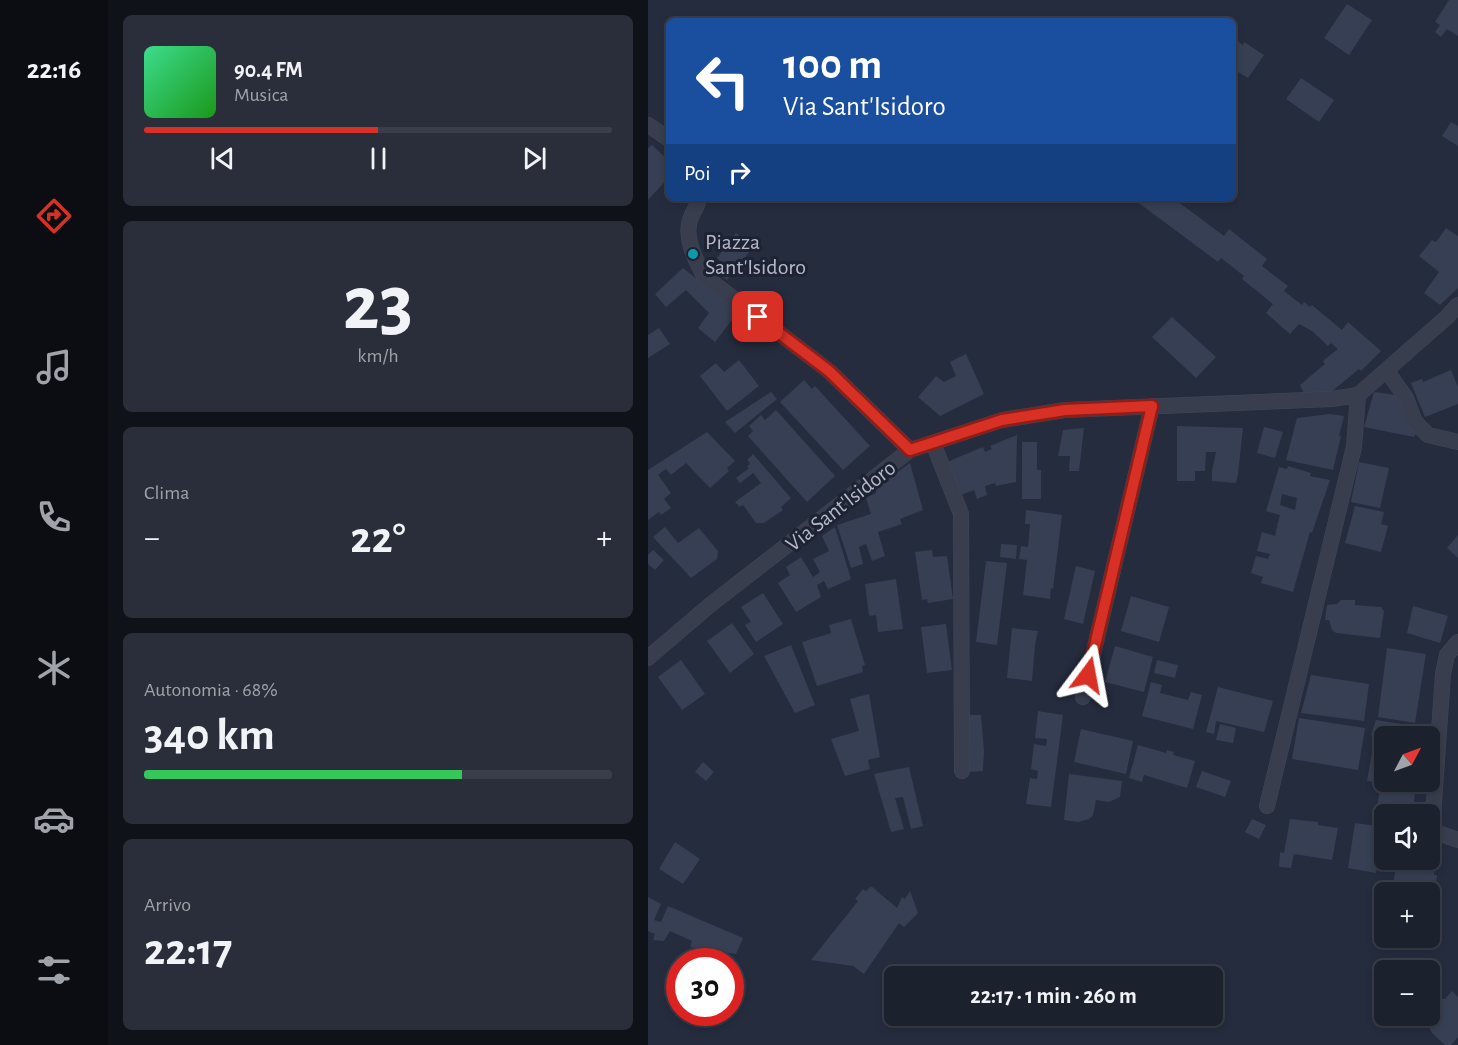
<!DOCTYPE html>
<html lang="it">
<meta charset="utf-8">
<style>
:root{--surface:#1c212e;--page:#292e3a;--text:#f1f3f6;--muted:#a0a3aa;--line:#3a3e4a;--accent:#d93025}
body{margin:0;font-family:"Alegreya Sans",sans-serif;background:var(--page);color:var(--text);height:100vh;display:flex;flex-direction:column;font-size:22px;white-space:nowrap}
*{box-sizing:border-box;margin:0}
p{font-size:20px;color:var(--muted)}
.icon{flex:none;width:33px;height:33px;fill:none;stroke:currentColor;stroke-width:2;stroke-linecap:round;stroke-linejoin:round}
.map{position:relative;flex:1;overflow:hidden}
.details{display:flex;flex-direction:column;gap:15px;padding:15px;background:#0f1219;width:540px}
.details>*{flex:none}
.guide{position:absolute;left:18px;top:18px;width:570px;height:183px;border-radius:9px;box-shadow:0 3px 9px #0003,0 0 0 2px var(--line);background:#1a4fa0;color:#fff;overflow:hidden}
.needle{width:39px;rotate:49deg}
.fabs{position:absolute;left:726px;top:726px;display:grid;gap:12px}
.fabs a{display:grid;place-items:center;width:66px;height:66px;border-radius:9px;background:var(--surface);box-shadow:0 3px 9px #0003,0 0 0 2px var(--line);font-size:30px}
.speed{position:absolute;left:18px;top:948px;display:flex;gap:12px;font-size:30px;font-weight:700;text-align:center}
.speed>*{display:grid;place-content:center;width:78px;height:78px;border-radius:50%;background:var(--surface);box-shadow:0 3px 9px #0003,0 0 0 2px var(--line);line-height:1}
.speed .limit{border:9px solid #d22;background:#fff;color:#111}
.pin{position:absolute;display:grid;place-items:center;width:51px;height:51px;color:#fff;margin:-26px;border-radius:12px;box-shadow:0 3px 9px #0006}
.me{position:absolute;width:66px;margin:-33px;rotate:13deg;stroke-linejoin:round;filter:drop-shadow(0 0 4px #0008)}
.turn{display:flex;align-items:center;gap:21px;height:126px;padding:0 18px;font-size:27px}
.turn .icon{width:78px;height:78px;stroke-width:2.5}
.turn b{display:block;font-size:42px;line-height:51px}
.then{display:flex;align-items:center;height:57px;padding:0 18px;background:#0003;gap:12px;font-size:22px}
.big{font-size:45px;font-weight:700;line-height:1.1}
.details .widget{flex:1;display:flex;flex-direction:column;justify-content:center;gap:9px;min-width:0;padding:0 21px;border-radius:9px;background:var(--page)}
.details .dial{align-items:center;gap:0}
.dial b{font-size:78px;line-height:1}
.song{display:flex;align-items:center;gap:18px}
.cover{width:72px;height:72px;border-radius:9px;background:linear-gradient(135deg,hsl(150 70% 55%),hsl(120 70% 35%))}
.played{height:6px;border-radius:3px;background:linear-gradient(90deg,var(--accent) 50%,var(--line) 50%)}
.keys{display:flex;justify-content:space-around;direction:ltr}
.heat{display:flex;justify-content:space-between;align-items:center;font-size:33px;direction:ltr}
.charge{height:9px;border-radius:4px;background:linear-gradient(90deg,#34c759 68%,var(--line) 0)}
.trip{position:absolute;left:236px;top:966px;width:339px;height:60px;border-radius:9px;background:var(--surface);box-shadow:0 3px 9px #0003,0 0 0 2px var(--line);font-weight:700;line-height:60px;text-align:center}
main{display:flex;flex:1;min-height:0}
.dock{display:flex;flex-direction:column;width:108px;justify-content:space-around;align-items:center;background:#0b0d12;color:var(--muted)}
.dock .icon{width:42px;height:42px}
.dock .active{color:var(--accent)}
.dock b{font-size:27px;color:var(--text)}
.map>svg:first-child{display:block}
</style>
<main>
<nav class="dock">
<b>22:16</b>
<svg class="icon active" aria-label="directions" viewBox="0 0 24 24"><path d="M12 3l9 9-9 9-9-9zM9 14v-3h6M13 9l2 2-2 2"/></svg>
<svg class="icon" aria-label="music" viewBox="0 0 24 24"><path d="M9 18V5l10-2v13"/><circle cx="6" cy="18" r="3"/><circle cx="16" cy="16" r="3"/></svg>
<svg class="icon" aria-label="phone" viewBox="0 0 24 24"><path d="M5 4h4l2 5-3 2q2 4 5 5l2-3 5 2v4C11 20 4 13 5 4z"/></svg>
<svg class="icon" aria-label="climate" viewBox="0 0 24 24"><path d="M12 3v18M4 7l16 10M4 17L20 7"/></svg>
<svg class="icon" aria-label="car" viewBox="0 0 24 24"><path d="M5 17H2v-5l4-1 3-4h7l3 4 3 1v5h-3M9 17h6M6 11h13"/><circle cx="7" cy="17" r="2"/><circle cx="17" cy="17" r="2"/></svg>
<svg class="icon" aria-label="filters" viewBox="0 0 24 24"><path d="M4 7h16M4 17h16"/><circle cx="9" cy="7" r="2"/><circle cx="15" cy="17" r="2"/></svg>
</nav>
<section class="details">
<div class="widget">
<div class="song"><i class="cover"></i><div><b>90.4 FM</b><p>Musica</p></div></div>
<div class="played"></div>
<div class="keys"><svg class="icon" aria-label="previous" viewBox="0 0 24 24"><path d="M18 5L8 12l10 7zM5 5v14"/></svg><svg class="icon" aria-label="pause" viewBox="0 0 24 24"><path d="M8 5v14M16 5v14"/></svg><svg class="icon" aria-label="next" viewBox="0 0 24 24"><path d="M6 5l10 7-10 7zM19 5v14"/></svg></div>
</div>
<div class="widget dial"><b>23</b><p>km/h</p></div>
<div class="widget"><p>Clima</p>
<div class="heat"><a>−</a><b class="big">22°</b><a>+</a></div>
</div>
<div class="widget"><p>Autonomia · 68%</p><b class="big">340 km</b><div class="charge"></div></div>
<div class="widget"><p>Arrivo</p><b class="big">22:17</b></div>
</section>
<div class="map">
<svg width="810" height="1045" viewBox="0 0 810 1045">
<rect width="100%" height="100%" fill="#252c3e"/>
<!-- building -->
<path fill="#373f54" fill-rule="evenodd" d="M801 0H810V36L799 29 793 37 787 32 792 25 787 22Z
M699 4 724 20 701 55 676 38Z
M585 38 595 45 596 42 616 55 600 78 585 69Z
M653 78 686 100 671 122 638 99Z
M803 122 810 126V146L794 136Z
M4 145 21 161V177L0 200V148Z
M484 198H525L576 236 581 229 619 259 614 266 640 286 636 291 654 305 656 302 662 307 664 305 694 330 700 322 733 351 713 371 711 369 683 392 657 395 652 385 677 364 675 362 677 359 690 349 683 343 680 346 664 331 651 324 642 334 618 313 625 304 594 279 596 276 573 258 570 262Z
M798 228 810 236V288L792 305 776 293 791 272 771 256 784 240 788 242Z
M88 233 105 247 79 280 70 273 76 265 69 258Z
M35 268 90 312 67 342 50 328 61 313 38 290 18 307 7 294Z
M524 317 568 357 548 378 504 337Z
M11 328 22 344 0 358V335Z
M318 354 336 394 292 416 270 397 288 376 296 382 308 376 302 362Z
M91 360 111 386 79 411 52 376 68 363 76 372Z
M803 370 810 387V404L777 417 763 383 774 379 775 382Z
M156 380 164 389 167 386 222 446 195 470 132 402Z
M123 392 129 399 87 433 77 422Z
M726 392 749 395 759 424 761 422 768 433 766 437 716 427Z
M128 410 187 476 159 502 100 436 105 431 101 426 113 415 117 420Z
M682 414 696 416 691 436H693L685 470 638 460 649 418Z
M529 426 595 428 590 474 588 483 564 481V471L568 452H558L557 471H547V481H529Z
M616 427 635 432 627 458 609 453Z
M436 428 431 471H421L422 456H410L415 430Z
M59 432 87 461 79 468 81 471 62 488 38 463 23 475 18 469 10 475 23 493 16 499 23 508 13 515 11 512 0 520V470Z
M369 435 368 482 348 486 347 483 337 486 339 495 329 499 326 490 311 496 299 462 335 447 337 452 344 449 342 446Z
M374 442H389V470H393V499H374Z
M105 454 143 498 133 507 135 510 116 523H108L95 505 92 507 87 502 113 483 105 473 92 483 88 478 101 468 99 467 102 463 99 460Z
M711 462 741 468 732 508 703 502Z
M262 463 275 510 252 519 254 524 230 532 237 556 224 561 218 544 211 547 215 564 203 568 189 525 223 514 218 498 228 493V488Z
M640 466 663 473 662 476 682 480 664 533 662 532 645 592 613 583 615 577 603 573 608 556 620 559 622 554 609 551 614 532 627 536 629 527 631 528 629 526 632 515 618 511 631 467 639 469ZM634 494 649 498 647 510 632 505Z
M707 506 736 512 733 524 740 526 733 552 697 543Z
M378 510 414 515 405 589 403 588 402 599 375 595 379 560 371 559 373 546 380 547 382 524H377Z
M17 527 30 543 51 528 70 551 69 559 43 578 5 537Z
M187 527 203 579 180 589 176 581 169 585 173 597 148 612 130 583 142 575 138 567 153 557 165 577 172 572 165 559 181 551 174 536Z
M810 535V558L799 548Z
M353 544 369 545 368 559 352 557Z
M5 550 16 560 7 570 0 564V555Z
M284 550 285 557 299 556 305 599 280 603 279 599 274 600 267 552Z
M338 561 359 563 349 645 328 642Z
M428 566 447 571 435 624 416 619Z
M248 579 255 629 230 632 228 615 221 616 217 584Z
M115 593 135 624 108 642 97 625 103 622 93 607Z
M483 596 521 607 511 642 473 631Z
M693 600H707V605L733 607 736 611 732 638 688 633 684 630 681 620H677L679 605 689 604Z
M765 606 800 616 792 643 759 633Z
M203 619 217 665 214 666 215 672 169 686 154 642 183 633 181 625Z
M84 623 106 654 82 673 59 641Z
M298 624 304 670 279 673 273 627Z
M364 628 390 631 387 645 384 681 359 678Z
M143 645 167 705 147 713 116 656Z
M467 646 505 657 496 692 457 682Z
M739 648 778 654 767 723 730 717Z
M33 660 57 694 34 710 10 677Z
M509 660 530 665 527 678 506 673Z
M663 675 721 684 716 721 653 713Z
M503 682 514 685 512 693 540 700 543 692 554 695 545 729 494 716Z
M570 687 625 701 616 732 568 721 566 734 558 732Z
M221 694 232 757 220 760 222 769 197 776 183 739 211 731 202 699Z
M390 711 415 715 403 807 378 804 382 778 389 779 390 771 383 769 386 744 398 746 399 739 387 738Z
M318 715H333L336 751 335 771 319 772Z
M651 718 717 728 710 770 644 759Z
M728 720 784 729V736L736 738 723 735Z
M572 724 588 728 585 743 568 740Z
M433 729 485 741 478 774 426 762Z
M726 742 736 744V775H735L733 783 719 781Z
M490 745 518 753 519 750 526 752 525 755 547 761 539 788 496 775 494 782 481 778Z
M55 762 66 772 58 781 47 772Z
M261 767 275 826 263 829 255 797 247 798 256 829 243 832 226 774Z
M554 771 583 781 577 797 548 787Z
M421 774 474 781 472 797 461 802 448 800 445 815 441 819 430 822 416 820Z
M732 788 767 794 764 814 728 815Z
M604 819 618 825 611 839 597 832Z
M642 819 670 822V825L690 828 684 860 646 854 643 868 631 867 632 852 636 853Z
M707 823 728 826 727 833 736 834 728 873 700 868Z
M27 842 52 859 35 884 11 869Z
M782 846 788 847 786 875H789L787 888 775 886V889L764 887V890L745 885 749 860H782Z
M223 886 249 908 254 897 257 899 262 891 270 913 256 927 251 923 216 974 205 966 163 960 210 901 207 899 215 889 218 891Z
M0 897 13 904 6 920 13 922 20 906 95 938 88 954 42 947 44 941 22 931 16 941 5 940 7 934 0 931Z
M804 991 810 997V1037L803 1045H797L784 1033 776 1018 773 1021 767 1016H782V997L797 999Z"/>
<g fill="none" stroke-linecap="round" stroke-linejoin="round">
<!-- minor casing -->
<g stroke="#424757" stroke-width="16">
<path id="minor" d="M0 125 21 139
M51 198C50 207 44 212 42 220 36 238 48 261 56 276L181 371 262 450
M739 371 758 398 767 422 780 435 810 442
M285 443 313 514 314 771
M810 642 799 655 795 674 784 831 810 840
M0 658 62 605 262 450 354 420 417 410 684 399 710 395 799 317 810 305
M435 697 504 406
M619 806 706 447 710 395"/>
</g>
<!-- minor -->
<use href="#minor" stroke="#393e4e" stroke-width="15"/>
</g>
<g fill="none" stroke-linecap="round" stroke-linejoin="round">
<!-- route casing -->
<g stroke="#8d1f18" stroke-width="15">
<path id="route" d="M110 317 181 371 262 450 354 420 417 410 504 406 440 675"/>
</g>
<!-- route -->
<use href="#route" stroke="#d93025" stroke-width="10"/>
</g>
<!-- markers -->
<circle fill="#0f9aa8" stroke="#1e2333" stroke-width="2" cx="45" cy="254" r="6"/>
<g text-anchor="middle" stroke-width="6" stroke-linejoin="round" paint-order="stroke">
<!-- poi labels -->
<g font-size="22" fill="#b5b9c9" stroke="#1e2333" text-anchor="start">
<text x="57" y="249">Piazza<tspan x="57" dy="25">Sant'Isidoro</tspan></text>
</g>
<!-- street labels -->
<g font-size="22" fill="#b5b9c9" stroke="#1e2333">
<text transform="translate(192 505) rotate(-38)" y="8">Via Sant'Isidoro</text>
</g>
</g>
</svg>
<div class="fabs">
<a><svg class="needle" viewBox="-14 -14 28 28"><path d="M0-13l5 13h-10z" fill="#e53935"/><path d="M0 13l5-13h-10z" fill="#a0a3aa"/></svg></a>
<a><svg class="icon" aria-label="sound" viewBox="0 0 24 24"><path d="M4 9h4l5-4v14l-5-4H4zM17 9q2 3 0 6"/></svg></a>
<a>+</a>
<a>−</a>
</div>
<div class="speed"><div class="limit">30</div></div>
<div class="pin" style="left:110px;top:317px;background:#d93025"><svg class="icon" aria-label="arrive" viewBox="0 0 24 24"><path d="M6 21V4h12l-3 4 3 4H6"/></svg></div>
<svg class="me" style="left:440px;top:675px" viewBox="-20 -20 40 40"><path d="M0-17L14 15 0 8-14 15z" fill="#d93025" stroke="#fff" stroke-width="4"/></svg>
<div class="trip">22:17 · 1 min · 260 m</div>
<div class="guide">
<div class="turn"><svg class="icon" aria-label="left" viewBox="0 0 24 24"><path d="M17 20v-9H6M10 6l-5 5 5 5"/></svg><div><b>100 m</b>Via Sant'Isidoro</div></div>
<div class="then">Poi<svg class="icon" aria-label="right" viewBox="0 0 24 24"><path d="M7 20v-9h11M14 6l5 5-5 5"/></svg></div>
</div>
</div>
</main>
